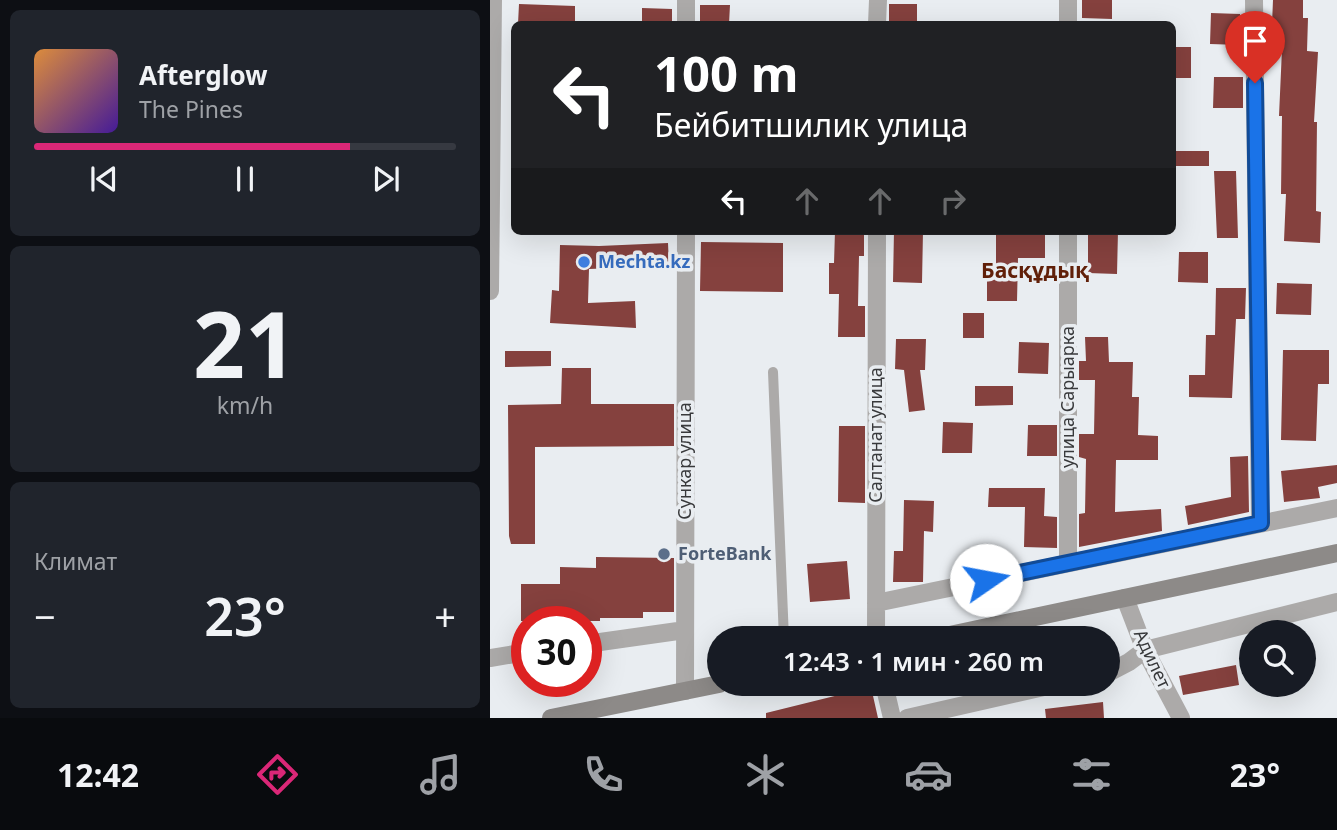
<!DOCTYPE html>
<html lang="ru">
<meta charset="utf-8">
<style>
:root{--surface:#171b24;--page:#20242c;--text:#f1f3f6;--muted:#9ea1a6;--line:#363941;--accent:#db2777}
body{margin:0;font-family:"Noto Sans",sans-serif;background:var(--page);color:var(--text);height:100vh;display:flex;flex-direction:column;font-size:26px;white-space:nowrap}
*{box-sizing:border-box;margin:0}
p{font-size:23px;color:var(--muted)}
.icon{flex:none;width:38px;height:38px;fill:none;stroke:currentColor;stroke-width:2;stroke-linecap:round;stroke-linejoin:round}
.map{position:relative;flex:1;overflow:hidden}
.sheet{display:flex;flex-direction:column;gap:10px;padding:10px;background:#0d0f14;width:490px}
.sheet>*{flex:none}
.top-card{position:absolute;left:21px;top:21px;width:665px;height:214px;border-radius:10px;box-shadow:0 7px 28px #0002;background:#202124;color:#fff;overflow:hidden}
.tools{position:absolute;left:749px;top:620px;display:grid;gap:14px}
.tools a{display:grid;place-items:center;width:77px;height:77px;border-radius:50%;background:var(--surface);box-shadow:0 7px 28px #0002;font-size:35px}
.speed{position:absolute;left:21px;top:606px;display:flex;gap:14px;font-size:35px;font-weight:700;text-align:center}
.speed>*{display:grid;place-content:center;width:91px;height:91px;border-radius:50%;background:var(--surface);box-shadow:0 7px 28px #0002;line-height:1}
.speed .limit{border:10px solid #d22;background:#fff;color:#111}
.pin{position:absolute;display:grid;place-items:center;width:60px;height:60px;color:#fff;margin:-72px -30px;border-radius:50% 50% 50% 0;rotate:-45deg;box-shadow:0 0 7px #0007}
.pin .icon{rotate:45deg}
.me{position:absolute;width:77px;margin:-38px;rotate:78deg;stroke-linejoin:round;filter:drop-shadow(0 0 5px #0008)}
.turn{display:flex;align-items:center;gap:24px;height:147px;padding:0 28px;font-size:32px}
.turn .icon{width:91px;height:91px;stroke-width:2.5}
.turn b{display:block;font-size:49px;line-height:60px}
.lanes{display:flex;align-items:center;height:66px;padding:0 28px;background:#0003;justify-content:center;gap:35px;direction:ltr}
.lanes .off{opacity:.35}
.big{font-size:52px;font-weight:600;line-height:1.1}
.sheet .tile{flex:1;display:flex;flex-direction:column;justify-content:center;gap:10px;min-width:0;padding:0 24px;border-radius:10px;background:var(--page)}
.sheet .dial{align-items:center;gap:0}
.dial b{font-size:91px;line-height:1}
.song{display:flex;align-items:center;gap:21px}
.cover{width:84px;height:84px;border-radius:10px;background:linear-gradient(135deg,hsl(30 70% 55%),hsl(260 70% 35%))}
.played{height:7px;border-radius:4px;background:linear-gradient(90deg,var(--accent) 75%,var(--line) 75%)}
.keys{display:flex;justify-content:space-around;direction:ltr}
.heat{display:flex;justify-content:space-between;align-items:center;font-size:38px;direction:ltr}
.trip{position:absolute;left:217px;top:626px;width:413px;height:70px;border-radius:35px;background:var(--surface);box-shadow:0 7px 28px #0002;font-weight:600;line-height:70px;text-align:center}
.tab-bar{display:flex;height:112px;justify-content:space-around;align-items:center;background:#090b0e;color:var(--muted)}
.tab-bar .icon{width:49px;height:49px}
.tab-bar .active{color:var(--accent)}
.tab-bar b{font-size:32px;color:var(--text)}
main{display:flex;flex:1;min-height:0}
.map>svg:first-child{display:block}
</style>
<main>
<section class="sheet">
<div class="tile">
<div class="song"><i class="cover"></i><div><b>Afterglow</b><p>The Pines</p></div></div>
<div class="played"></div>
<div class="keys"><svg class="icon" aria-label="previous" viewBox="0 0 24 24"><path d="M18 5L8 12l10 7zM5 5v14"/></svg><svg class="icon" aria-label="pause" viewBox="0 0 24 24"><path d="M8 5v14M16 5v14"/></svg><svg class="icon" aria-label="next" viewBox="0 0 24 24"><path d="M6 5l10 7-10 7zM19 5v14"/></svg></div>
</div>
<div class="tile dial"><b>21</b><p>km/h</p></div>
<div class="tile"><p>Климат</p>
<div class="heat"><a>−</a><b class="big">23°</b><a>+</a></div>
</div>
</section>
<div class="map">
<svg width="847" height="718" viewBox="0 0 847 718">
<rect width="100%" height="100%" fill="#e9edf1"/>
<!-- building -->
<path fill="#85413e" d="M592 0H622V19L592 18Z
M783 0H813V18H818L817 51 828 52 824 122H827L826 211 831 212 830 243 794 241 796 194H791L792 116H789L792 49 781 48Z
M29 4 85 6V24H28Z
M399 4H427V24H399Z
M210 5H240L239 24H210Z
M152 8 182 9V24H152Z
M721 13 750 14V45L720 44Z
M682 47H701V78H682Z
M724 77H753V108H723Z
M682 151H719V166H682Z
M724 171H746L748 238H727Z
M345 231H374V256H369L368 306H375V337H348L349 294H339V263H344Z
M404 231H433L432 283 403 282Z
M506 231H555V258H528L527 301H497V270H506Z
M598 231H628L627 274 598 273Z
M211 242 293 243V292L210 291Z
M178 243 179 266 99 269 98 303 145 301 146 328 60 323 62 290 69 291 70 245 109 246Z
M689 252H718V283L688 282Z
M787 283 822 284 821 315 786 314Z
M726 288H756L755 319H746L742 398 699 397V375H715L716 335H725Z
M473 313H494V338H473Z
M595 337H618L619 362H643L642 397H649L648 435 668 436V460H626L625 512 671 509 672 531 589 547V514L595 513 596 459 589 457V434H604L605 380H589V361H596Z
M406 339H436L435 370H430L435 410 419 412 414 370 405 369Z
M529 342 559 343 558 374 528 373Z
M793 350H839V384H828L826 441 791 440Z
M15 351H61V366L15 367Z
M72 368H101V404H184V446L45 447V544H21L19 536 18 405 71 404Z
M485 386H523V405L485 406Z
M453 422 483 423 482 453H452Z
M538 425H567V456H537Z
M349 426H375V503L348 502Z
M758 456 759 512 698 525 695 506 741 497 740 457Z
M847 465V483L828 487 830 498 794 502 791 471Z
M499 488H555L554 516 567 517V548L534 547 535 507H498Z
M414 500 444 501 443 532 434 531 433 582H403L404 551H413Z
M106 557 184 558V612H153V618H110V621H31V584H70V567L106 568Z
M357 561 360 599 320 602 317 564Z
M746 665 749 685 693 695 689 676Z
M381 687 388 718H276V713Z
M613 702 614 718H556L555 709Z"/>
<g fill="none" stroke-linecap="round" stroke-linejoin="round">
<!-- lane -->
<path stroke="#acaaa9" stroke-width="10" d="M283 372 294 639"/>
<!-- street -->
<path stroke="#acaaa9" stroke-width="18" d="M764 0 770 523
M196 24V0
M387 24 388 0
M578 24V0
M0 291 3 0
M578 563V231
M635 598 655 650 691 718
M386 603 847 508
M386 639 387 231
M96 644 195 630
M0 658 37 652
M618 673 639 662 655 650 847 602
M394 684 402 718
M195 691 196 231
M417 718 567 684"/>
<!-- secondary -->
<path stroke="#8d8a88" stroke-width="18" d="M441 639 847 553
M61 718 229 684"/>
</g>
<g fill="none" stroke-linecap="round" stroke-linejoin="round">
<!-- route casing -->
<g stroke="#114b97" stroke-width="18">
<path id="route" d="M496 580 771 523 765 83"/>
</g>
<!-- route -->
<use href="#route" stroke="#1a73e8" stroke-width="12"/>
</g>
<!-- markers -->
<circle fill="#3f7fe0" stroke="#e9edf1" stroke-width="2.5" cx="94" cy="262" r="7"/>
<circle fill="#5c6f8a" stroke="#e9edf1" stroke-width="2.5" cx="174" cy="554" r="7"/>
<g text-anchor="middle" stroke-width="7" stroke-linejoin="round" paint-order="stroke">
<!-- shop labels -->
<g font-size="18" font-weight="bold" fill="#366cbe" stroke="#e9edf1" text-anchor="start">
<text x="108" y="268">Mechta.kz</text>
</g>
<!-- street labels -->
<g font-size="18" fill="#38393b" stroke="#e9edf1">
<text transform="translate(578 397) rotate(-90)" y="6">улица Сарыарка</text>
<text transform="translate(386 435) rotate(-90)" y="6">Салтанат улица</text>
<text transform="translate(195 461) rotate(-90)" y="6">Сункар улица</text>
<text transform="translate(662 659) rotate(65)" y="6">Адилет</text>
</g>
<!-- service labels -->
<g font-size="18" font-weight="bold" fill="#4e5e75" stroke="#e9edf1" text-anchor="start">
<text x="188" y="560">ForteBank</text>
</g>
<!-- quarter labels -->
<g font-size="21" font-weight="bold" fill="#612009" stroke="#e9edf1">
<text x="545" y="278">Басқұдық</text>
</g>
</g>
</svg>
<div class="tools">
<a><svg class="icon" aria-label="search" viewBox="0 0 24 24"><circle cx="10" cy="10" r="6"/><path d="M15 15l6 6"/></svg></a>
</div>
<div class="speed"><div class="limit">30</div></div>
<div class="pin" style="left:765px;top:83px;background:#d93025"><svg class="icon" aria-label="arrive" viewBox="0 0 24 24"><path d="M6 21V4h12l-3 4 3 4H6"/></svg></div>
<svg class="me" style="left:496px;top:580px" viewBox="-20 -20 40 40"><circle r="19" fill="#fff"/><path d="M0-13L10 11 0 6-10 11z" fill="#1a73e8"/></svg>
<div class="trip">12:43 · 1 мин · 260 m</div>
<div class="top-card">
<div class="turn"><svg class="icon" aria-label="left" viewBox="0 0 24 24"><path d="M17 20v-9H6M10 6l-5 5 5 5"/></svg><div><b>100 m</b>Бейбитшилик улица</div></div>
<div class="lanes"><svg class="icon" aria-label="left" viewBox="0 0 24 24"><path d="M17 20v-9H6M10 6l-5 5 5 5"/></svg><svg class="icon off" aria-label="ahead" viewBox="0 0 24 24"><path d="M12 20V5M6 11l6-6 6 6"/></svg><svg class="icon off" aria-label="ahead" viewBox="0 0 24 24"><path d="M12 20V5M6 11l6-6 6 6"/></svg><svg class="icon off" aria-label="right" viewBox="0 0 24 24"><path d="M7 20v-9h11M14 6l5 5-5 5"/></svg></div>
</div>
</div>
</main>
<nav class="tab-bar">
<b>12:42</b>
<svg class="icon active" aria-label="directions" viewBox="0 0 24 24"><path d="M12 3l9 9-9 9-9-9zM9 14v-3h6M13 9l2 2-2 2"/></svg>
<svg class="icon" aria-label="music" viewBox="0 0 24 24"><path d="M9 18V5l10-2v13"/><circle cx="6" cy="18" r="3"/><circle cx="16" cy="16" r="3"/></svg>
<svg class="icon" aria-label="phone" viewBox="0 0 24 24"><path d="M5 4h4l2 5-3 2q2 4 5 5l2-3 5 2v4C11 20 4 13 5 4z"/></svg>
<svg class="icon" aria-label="climate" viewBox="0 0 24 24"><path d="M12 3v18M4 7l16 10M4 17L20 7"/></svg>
<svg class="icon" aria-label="car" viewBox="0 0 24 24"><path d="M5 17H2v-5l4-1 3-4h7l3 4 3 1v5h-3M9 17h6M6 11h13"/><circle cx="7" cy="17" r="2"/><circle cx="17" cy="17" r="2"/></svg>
<svg class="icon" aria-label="filters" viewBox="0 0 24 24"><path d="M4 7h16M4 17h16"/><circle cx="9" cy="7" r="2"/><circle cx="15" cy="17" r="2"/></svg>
<b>23°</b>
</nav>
